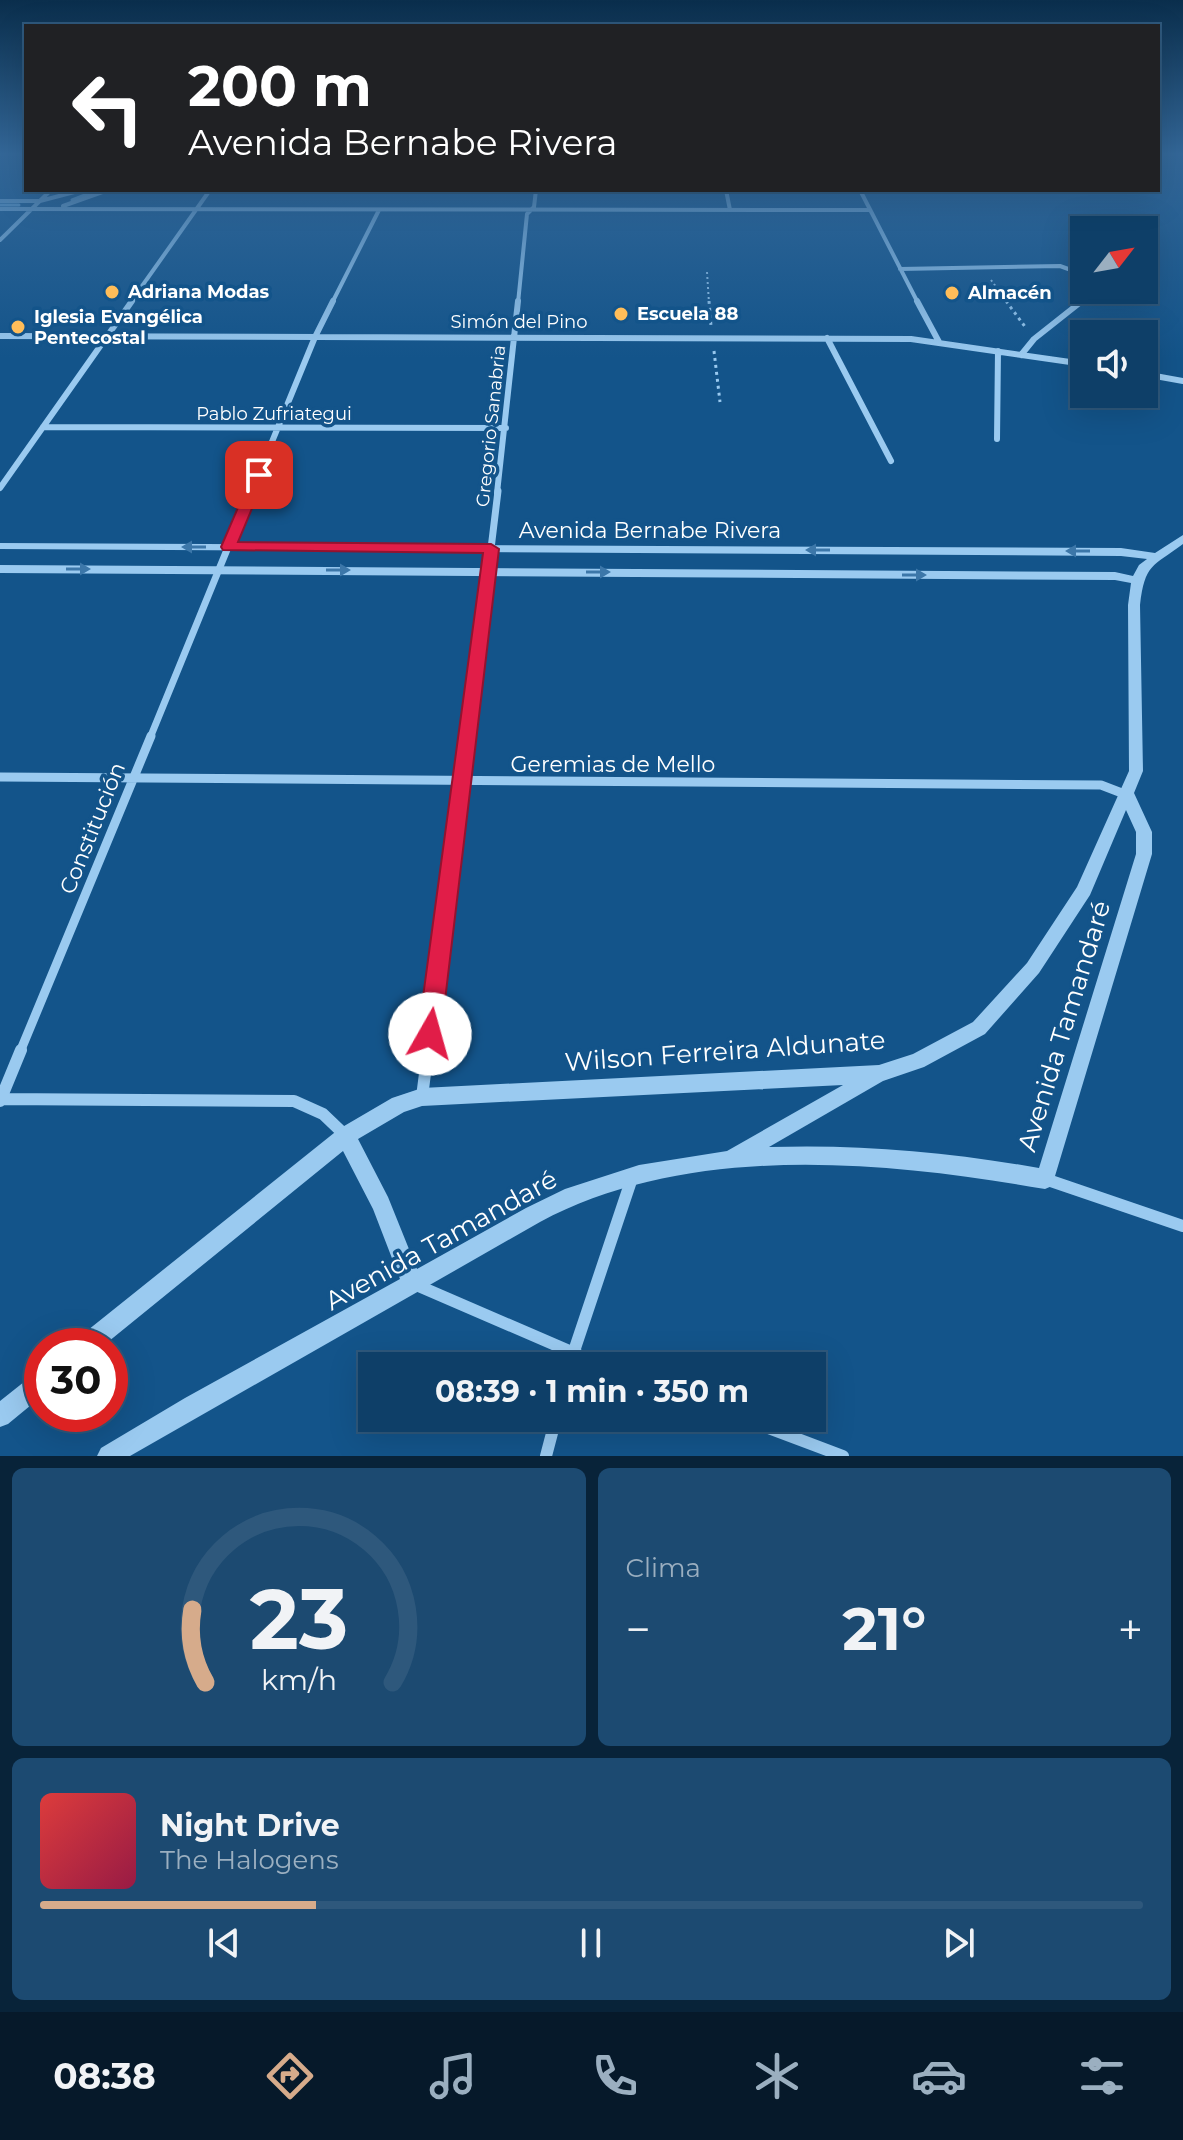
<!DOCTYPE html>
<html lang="es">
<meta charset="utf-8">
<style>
:root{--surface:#0e3f68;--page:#1c4a71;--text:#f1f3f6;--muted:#9bafc0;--line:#2e587c;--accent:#d6ab8b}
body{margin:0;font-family:Montserrat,sans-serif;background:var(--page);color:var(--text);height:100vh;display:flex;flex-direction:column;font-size:30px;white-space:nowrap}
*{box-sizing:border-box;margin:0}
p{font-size:26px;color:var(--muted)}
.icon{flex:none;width:44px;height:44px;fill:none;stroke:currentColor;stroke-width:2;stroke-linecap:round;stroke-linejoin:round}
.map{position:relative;height:1456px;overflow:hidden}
.side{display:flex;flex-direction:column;gap:12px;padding:12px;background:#082339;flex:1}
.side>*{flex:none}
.top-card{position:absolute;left:24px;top:24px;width:1136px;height:168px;border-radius:0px;box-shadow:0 8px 32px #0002,0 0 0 2px var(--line);background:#202124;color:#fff;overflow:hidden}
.needle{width:52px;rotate:59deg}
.buttons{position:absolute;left:1070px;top:216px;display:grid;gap:16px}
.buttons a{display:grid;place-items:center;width:88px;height:88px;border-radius:0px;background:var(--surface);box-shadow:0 8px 32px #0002,0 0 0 2px var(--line);font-size:40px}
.speed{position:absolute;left:24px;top:1328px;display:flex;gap:16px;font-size:40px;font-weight:700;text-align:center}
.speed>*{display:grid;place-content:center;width:104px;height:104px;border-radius:50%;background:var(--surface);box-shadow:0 8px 32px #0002,0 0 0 2px var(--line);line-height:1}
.speed .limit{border:12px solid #d22;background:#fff;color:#111}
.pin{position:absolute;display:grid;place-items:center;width:68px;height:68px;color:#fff;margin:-34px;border-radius:16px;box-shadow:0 4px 12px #0006}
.me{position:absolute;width:88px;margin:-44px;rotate:7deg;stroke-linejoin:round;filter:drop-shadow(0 0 6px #0008)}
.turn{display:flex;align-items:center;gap:28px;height:168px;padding:0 32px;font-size:36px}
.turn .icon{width:104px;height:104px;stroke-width:2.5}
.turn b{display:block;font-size:56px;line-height:68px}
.big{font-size:60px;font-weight:700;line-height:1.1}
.side .card{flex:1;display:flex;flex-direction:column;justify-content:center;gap:12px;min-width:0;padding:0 28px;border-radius:12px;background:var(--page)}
.side .dial{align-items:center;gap:0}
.dial svg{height:208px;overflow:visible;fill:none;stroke:var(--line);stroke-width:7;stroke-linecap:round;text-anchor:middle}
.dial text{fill:var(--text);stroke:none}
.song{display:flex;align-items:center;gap:24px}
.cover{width:96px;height:96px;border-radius:12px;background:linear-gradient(135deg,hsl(0 70% 55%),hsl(340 70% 35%))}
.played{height:8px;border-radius:4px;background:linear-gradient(90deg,var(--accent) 25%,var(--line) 25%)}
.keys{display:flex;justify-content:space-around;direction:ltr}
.heat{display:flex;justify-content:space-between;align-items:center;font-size:44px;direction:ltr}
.side .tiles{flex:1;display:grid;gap:12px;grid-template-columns:1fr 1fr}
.card:last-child{grid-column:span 2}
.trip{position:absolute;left:358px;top:1352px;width:468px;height:80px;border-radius:0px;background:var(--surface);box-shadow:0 8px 32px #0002,0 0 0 2px var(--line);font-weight:700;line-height:80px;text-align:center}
.menu{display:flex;height:128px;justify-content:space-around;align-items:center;background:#06192a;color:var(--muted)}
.menu .icon{width:56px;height:56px}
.menu .on{color:var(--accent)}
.menu b{font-size:36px;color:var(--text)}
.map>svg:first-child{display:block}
</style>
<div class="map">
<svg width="1183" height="1456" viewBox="0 0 1183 1456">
<rect width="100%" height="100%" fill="#13548a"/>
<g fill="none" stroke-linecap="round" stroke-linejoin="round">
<!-- stream -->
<path stroke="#8cc7f3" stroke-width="3" d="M72 200 98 190
M0 205H19"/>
<!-- path-far1 -->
<path stroke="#9acaf0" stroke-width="2" stroke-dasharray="2 3" stroke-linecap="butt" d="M707 272 709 303
M991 280 1008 303"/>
<!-- path -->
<path stroke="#9acaf0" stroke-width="3" stroke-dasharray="3 4" stroke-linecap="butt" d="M709 301 711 326
M1006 301 1026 328
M714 351 720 402"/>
<!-- minor-far4 -->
<path stroke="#9acaf0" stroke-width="4" d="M726 190 730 210
M860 190 918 303
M0 201H40L82 190
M63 206 108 190
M0 209 868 210
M0 240 51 190
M900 269 1060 266 1071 270 1084 287
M130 303 210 190
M332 303 379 210
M518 303 527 214 534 207 536 190
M1079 303 1087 297V290"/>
<!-- minor-far3 -->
<path stroke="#9acaf0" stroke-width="6" d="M917 301 939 342
M0 336 911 339 1084 364
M827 338 891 461
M1021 355 1034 339 1082 301
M1144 374 1183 381
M43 427 506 428
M997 439 998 351
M0 488 132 301
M251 493 315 337 333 301
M497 493 518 301"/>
<!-- minor-far2 -->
<path stroke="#9acaf0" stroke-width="7" d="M150 738 251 491
M468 738 498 491"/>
<!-- minor-far1 -->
<path stroke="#9acaf0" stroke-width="9" d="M0 777 1101 785 1127 795
M20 1052 151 736
M428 1052 468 736"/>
<!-- minor -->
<path stroke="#9acaf0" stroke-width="12" d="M422 1097 428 1050
M0 1099 294 1101 323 1114 346 1136
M0 1101 21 1050
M1045 1179 1183 1226
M414 1284 604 1366
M569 1366 632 1178
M742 1418 843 1456
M546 1456 556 1418"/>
<!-- tertiary -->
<path fill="#9acaf0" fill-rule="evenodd" d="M1183 535V544C1152 567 1145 564 1140 605L1143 771 1134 793 1152 832V854L1052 1186 1045 1189C883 1161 690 1142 540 1222L130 1456H97L101 1448 185 1398 400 1279 373 1209 343 1151 103 1346H75L78 1338 339 1129 392 1098 422 1088 879 1065 913 1054 973 1022 1027 963 1077 887 1129 771 1128 605 1131 583 1115 580 0 573V565L1115 572 1133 576 1139 565 1147 559 1121 556 0 549V543L1121 548 1155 553ZM1126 810 1136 832V854L1039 1168C949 1152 860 1144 769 1147L883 1081 924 1067 985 1034 1039 973 1090 895ZM843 1085 727 1151 639 1165 565 1189 526 1208 417 1269 388 1197 358 1139 404 1112 422 1106Z
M42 1371V1396L8 1424 0 1427V1401L34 1374Z"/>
</g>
<!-- one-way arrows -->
<defs><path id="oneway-solid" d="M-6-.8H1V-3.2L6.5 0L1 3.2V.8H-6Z" transform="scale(2)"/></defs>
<g fill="#3c77a9">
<use href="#oneway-solid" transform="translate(194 547) rotate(-180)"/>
<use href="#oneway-solid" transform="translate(818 550) rotate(-180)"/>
<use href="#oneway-solid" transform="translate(1078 551) rotate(-180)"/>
<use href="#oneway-solid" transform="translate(78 569)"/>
<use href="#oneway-solid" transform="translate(338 570)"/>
<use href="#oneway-solid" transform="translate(598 572)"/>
<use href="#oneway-solid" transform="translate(914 575)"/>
</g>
<!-- sky -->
<linearGradient id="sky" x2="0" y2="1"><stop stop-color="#0a2e4c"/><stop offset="0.43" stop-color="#336798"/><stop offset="1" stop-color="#336798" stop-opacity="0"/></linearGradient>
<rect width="1183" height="358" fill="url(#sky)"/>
<!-- route -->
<path fill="#e11d48" stroke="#92132f" stroke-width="2" d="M259 471 266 475 238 542 491 544 499 549 441 1034 438 1042 430 1045 421 1042 418 1034 483 553 223 550 221 547 252 475Z"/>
<!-- markers -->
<g fill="#ffbd59" stroke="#13548a" stroke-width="3">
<circle cx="112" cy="292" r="8"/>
<circle cx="952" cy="293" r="8"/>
<circle cx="621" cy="314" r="8"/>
<circle cx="18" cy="327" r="8"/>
</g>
<g text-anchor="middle" stroke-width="7" stroke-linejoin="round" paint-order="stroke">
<!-- far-poi labels -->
<g font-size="18" font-weight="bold" fill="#fff" stroke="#13548a" text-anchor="start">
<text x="128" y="298">Adriana Modas</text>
<text x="968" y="299">Almacén</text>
<text x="637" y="320">Escuela 88</text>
<text x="34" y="323">Iglesia Evangélica<tspan x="34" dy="21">Pentecostal</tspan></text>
</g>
<!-- far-street labels -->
<g font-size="18" fill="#fff" stroke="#13548a">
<text x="519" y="328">Simón del Pino</text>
<text x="274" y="420">Pablo Zufriategui</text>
<text transform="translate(491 426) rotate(-84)" y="6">Gregorio Sanabria</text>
</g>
<!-- street labels -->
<g font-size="22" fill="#fff" stroke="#13548a">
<text x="650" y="538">Avenida Bernabe Rivera</text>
<text x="613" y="772">Geremias de Mello</text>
<text transform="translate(92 828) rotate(-68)" y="8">Constitución</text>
</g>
<!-- near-street labels -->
<g font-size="26" fill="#fff" stroke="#13548a">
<text transform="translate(1064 1026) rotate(-73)" y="9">Avenida Tamandaré</text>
<text transform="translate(725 1051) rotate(-4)" y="9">Wilson Ferreira Aldunate</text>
<text transform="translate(441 1240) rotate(-29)" y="9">Avenida Tamandaré</text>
</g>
</g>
</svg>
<div class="buttons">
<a><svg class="needle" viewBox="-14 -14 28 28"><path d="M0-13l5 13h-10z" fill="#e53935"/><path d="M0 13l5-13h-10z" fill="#9bafc0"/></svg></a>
<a><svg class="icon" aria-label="sound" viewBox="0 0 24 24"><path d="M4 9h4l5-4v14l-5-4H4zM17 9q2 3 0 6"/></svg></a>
</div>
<div class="speed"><div class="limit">30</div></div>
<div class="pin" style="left:259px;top:475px;background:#d93025"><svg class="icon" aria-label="arrive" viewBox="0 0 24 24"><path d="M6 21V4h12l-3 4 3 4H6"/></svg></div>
<svg class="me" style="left:430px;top:1034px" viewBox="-20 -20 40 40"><circle r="19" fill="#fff"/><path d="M0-13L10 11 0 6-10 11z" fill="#e11d48"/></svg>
<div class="trip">08:39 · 1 min · 350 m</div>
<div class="top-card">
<div class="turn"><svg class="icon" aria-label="left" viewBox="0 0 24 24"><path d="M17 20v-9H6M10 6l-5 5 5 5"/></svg><div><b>200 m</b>Avenida Bernabe Rivera</div></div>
</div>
</div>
<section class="side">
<div class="tiles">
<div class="card dial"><svg viewBox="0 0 100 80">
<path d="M14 69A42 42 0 1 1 86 69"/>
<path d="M14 69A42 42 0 0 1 9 41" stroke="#d6ab8b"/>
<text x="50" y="56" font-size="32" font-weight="700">23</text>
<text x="50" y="72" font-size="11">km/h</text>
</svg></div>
<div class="card"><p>Clima</p>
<div class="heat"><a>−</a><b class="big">21°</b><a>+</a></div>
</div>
<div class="card">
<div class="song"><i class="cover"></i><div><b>Night Drive</b><p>The Halogens</p></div></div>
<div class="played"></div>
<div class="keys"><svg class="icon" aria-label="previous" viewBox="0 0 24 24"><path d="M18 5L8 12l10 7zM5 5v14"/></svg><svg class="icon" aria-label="pause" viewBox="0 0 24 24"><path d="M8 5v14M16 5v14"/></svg><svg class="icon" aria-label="next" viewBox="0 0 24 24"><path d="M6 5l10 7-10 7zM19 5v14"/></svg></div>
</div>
</div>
</section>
<nav class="menu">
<b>08:38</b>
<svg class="icon on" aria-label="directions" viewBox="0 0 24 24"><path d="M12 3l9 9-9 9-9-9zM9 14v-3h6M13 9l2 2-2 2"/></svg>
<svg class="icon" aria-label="music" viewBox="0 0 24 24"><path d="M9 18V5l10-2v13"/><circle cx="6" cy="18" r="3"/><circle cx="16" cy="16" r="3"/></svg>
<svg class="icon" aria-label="phone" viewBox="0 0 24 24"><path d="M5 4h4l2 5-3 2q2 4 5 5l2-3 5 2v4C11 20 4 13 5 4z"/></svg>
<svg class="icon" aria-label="climate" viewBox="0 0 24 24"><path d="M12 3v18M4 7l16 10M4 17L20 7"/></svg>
<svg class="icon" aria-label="car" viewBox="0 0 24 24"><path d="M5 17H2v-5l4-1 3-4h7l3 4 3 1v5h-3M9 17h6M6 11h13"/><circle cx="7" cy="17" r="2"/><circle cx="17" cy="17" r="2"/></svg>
<svg class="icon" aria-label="filters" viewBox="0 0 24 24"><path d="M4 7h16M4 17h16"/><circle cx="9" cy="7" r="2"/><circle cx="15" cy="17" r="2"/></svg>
</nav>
